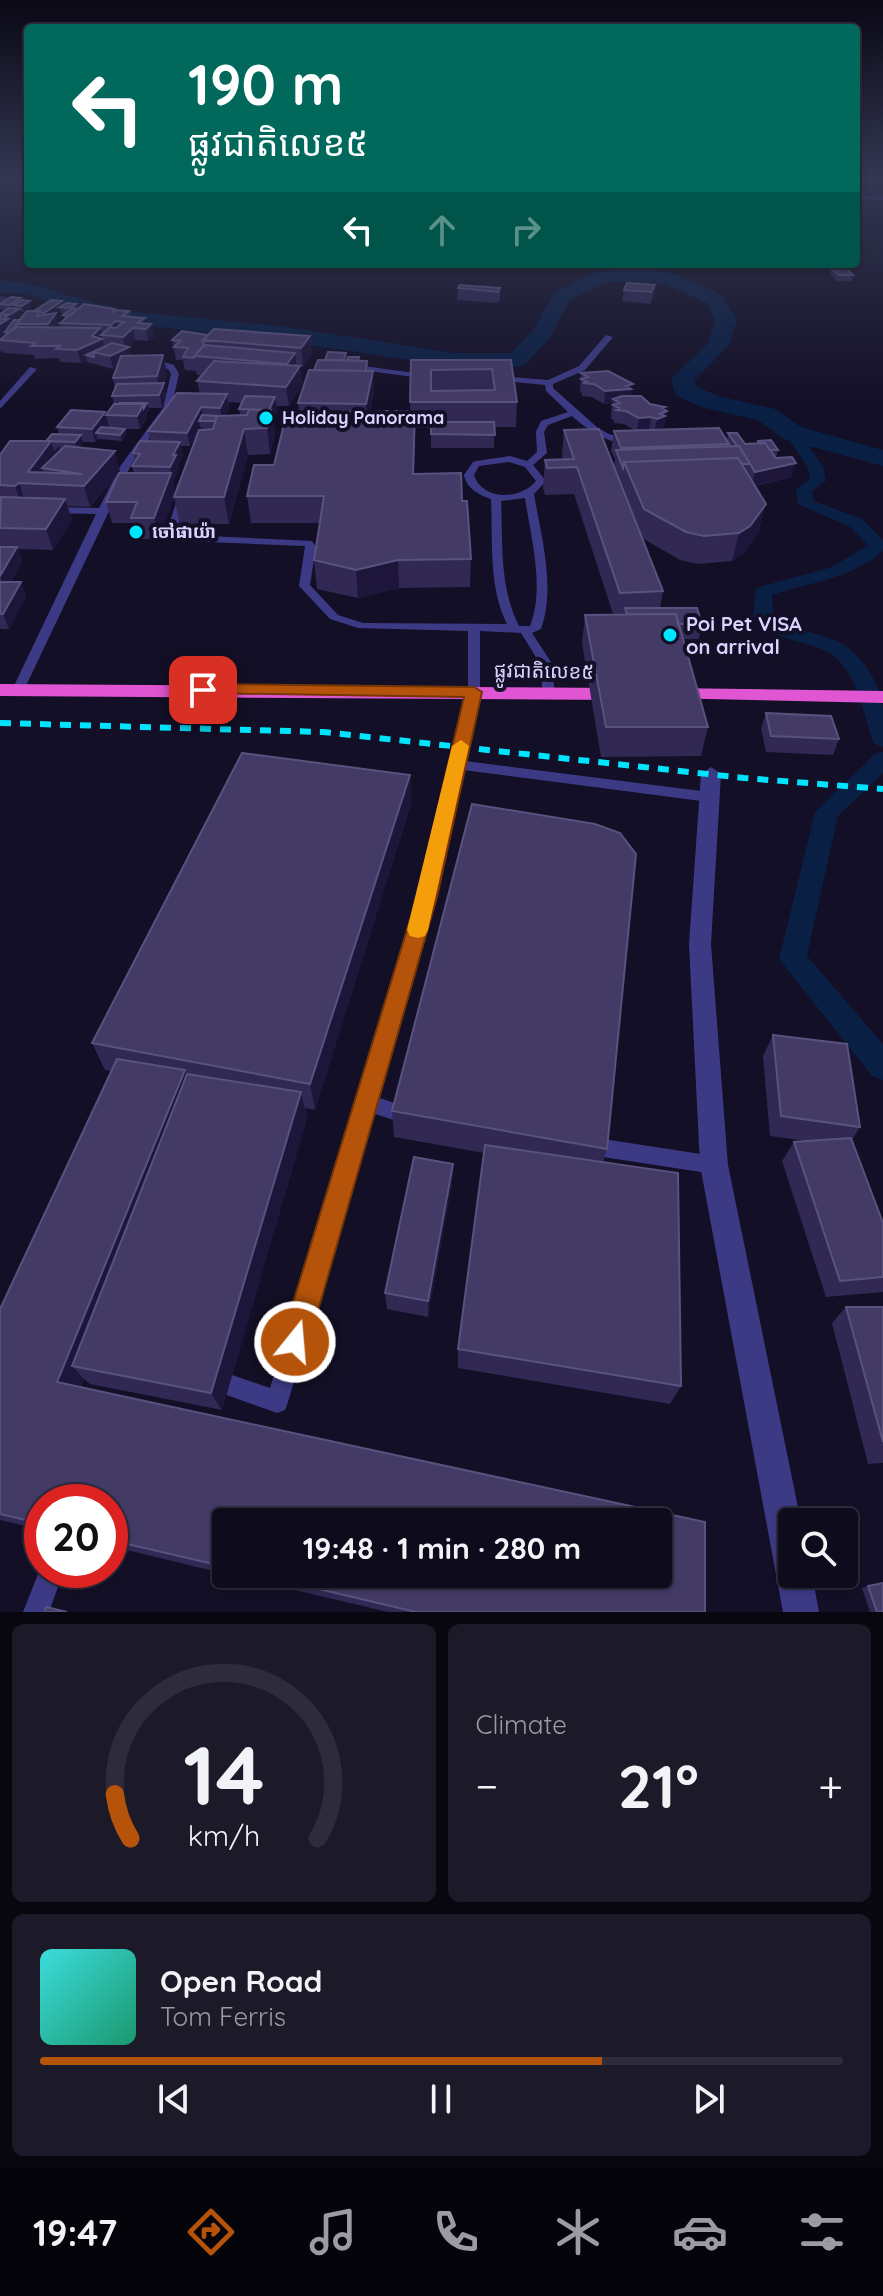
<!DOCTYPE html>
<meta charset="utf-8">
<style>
:root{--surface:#0e0b1c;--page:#1c1929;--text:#f1f3f6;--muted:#9b9ba3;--line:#2e2b3b;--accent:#b45309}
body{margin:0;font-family:Quicksand,"Noto Sans Khmer",sans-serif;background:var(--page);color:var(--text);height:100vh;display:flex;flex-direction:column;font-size:30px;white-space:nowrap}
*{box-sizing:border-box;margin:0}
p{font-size:26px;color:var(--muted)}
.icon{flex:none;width:44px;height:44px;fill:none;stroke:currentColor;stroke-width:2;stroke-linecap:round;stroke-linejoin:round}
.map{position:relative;height:1612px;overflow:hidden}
.sheet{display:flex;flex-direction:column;gap:12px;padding:12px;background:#08060f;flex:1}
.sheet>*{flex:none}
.top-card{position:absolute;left:24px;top:24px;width:836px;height:244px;border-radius:8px;box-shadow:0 2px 6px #0004,0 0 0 2px var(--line);background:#00695c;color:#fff;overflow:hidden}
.buttons{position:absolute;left:778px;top:1508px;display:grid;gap:16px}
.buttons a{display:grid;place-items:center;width:80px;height:80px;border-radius:8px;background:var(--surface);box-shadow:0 2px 6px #0004,0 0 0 2px var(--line);font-size:40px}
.speed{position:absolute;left:24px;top:1484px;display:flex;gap:16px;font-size:40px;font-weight:700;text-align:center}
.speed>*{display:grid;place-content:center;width:104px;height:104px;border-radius:50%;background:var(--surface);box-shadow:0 2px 6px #0004,0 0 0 2px var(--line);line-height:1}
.speed .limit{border:12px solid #d22;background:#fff;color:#111}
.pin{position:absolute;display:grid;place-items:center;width:68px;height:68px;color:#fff;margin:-34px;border-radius:16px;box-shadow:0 4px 12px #0006}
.me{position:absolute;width:88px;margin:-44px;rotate:17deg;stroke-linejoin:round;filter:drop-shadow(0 0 6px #0008)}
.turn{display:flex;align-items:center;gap:28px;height:168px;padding:0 32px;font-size:36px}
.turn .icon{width:104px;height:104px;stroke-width:2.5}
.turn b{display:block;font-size:56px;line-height:68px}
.lanes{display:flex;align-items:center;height:76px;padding:0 32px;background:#0003;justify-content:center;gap:40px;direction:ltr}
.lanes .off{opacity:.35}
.big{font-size:60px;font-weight:700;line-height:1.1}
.sheet .tile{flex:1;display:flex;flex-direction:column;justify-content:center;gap:12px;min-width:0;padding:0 28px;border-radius:12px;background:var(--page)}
.sheet .dial{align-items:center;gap:0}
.dial svg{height:208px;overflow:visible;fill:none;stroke:var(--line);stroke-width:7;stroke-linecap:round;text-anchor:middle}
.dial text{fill:var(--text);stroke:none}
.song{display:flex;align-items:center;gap:24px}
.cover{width:96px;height:96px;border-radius:12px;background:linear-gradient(135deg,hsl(180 70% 55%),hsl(160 70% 35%))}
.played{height:8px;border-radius:4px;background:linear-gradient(90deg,var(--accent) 70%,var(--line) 70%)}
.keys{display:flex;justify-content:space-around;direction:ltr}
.heat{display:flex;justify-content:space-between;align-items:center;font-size:44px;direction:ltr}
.sheet .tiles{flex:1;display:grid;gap:12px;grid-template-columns:1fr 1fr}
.tile:last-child{grid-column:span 2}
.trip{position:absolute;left:212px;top:1508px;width:460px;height:80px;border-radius:8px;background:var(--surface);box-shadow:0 2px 6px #0004,0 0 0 2px var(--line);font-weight:700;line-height:80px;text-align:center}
.dock{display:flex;height:128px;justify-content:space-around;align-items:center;background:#06040b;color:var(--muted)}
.dock .icon{width:56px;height:56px}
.dock .active{color:var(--accent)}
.dock b{font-size:36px;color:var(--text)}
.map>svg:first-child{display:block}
</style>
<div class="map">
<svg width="883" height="1612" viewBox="0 0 883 1612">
<rect width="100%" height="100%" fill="#130f26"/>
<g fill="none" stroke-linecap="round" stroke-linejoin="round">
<!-- canal -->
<path fill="#0a1f44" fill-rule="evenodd" d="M792 428 797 430 823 466 826 481 812 491 814 501 862 519 883 540V551C852 579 811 582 772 595L773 616C791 629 811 632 832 639 858 648 880 681 883 708 883 721 883 734 883 747L875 744 872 739C864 715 859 683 841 663 818 637 775 646 753 618L756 588 832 567 868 545 850 527 798 504 796 489 810 479 807 466 784 433Z
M883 752V773L838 816 807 956 883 1044V1080L872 1076 779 959 815 812 875 754Z"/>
<!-- river -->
<path fill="#0a1f44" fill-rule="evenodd" d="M634 268 673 273 722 295 737 320 729 345 695 380 696 386 718 396 775 409 801 427 883 450V466L783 439 758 420 701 407 675 395 671 379 708 343 715 320 707 303 662 283 608 282 570 300 550 338 525 365 517 367H455L279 340 122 323 23 294 0 293V281L24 282 124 311 279 326 455 353H511L533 330 555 292 597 272Z"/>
<!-- service -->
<path fill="#3d3a85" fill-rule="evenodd" d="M856 195 883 196V200L856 199Z
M606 335 613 337 585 370 553 384V388L598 428 609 434 633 440C613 449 588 430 572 416L548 425 544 432 547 453 533 465 546 481 534 494C541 536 556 587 541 629L532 633 551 662 555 693 549 697 543 693 539 662 521 633 480 631V692L465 761 709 792 716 797 709 802 463 770 435 897 377 1097 406 1107 409 1113 406 1119 400 1122 372 1113 288 1402 285 1410 277 1413 221 1393 218 1385 221 1377 229 1374 270 1388 419 897 468 692V631L358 628 330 619 299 586 305 546 185 541 168 527 179 494 187 492 189 494 178 526 188 535 312 541 316 547 310 585 338 615 363 623 507 624C488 586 493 540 491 499 479 495 466 488 464 475L473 462 476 461 510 456 527 461 537 452 536 432 541 421 568 412 546 391 545 385 497 380 493 378 497 376 548 380 579 366ZM509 462 525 467 536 481C521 500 482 501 474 475L479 466ZM525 498C531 538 545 588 530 626H519C499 587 503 543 501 501Z
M150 358 174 365 179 374 171 408 131 465 24 690 18 694 14 693 12 690 96 514 50 513 45 510 50 507 99 508 121 465 163 408 171 374 168 369 147 362 146 360Z
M364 366 428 375 432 377 428 379 361 370 360 368Z
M30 367 37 369 0 409V401Z
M603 1139 714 1156 721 1158 724 1165 721 1172 714 1174 603 1157 596 1154 594 1148 596 1142Z
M42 1564V1570H64L49 1612H23Z"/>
<!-- tertiary -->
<path fill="#3d3a85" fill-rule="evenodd" d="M711 767 721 774 711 944 728 1165 801 1522H792V1574H812L819 1612H783L700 1165 689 944 701 774Z"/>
<!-- secondary -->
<path fill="#6f6bff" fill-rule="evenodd" d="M856 179H883V182L856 181Z"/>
<!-- trunk -->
<path fill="#e055d1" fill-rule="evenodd" d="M0 684 618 688 628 694 618 700 0 696Z
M668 688 883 691V703L661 698 658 694 661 690Z"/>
<!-- rail -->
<path stroke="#00e5ff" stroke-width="6" stroke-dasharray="11 9" stroke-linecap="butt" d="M0 723 323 732 744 778 883 789"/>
</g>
<!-- wall -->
<path fill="#312854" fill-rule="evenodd" d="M856 179 861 184 858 194H856Z
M514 264H558V270L514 268Z
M831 268 853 275 852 281H837L830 273Z
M655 285 653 297 650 304 622 301 624 290Z
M458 288H500V299L498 303 457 300Z
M0 296 7 297 8 299 22 300 32 307 24 312 20 311 21 315 10 322 11 324 20 320 34 311 63 305 76 304 77 308 129 311 131 317 146 324 154 337 148 341 135 340 128 347 131 355 167 373 164 385 166 396 162 408H149V410L146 414 147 418 140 429H125L127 435 122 441 98 439 95 442H83L79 448 120 472 90 507 68 506 72 520 53 550 18 549 22 562 11 582H21L26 597 9 629H0V455L46 441 59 434 57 427 105 412 108 425 106 428H109L106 415 114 404 112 396 115 389 113 378 117 367 113 369 87 362V360L81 363 60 362 59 358 35 359 34 355 3 353 2 350 0 352V313L5 310H1L0 308ZM60 309 61 313 65 314 63 315 65 320 60 323 61 328H58L60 325 54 313Z
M208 335 310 336 312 354 303 367 300 366 302 385 289 406H276L277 410 273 420 275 435 270 454 248 455 229 524 180 525 174 497 213 428H201L200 426 190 446H181L183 456 178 465 179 469 173 481 176 493 159 539H136L132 523H112L106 502 134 473 132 466 135 461 133 453 150 441 148 431 200 394 197 381 202 375H197L196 371 185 370 183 360H176L172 340ZM229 402 242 403 239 409 240 415H225L229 408Z
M347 359 367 361 368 371 374 390 370 411H410L411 360H511L517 402 516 427H494V448H431V428H415L414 474 462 501 471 559 470 587 399 588 358 598 317 589 314 560 320 523H251L247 496 274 465 299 412 298 403 314 370Z
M581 373 631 396 650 404 665 407V424L664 425 663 429 727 440 728 433 745 444H757L758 441 778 450 776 457H775L792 477 755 486 759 532 743 554 732 561 698 564 680 560 642 538 663 591 660 608 702 624 699 639H683L708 727 701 756 601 757 582 643 585 615 613 614 574 494 545 495 543 487 545 460H563L562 456 564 430 614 466 615 459 611 451 614 431 634 430 624 424 614 423V420L611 419 612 403 604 404 592 397 582 396V393L580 392Z
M766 713 839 739 833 755 766 752 761 728Z
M242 753 410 775 411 804 315 1110 305 1108 307 1118 222 1410 90 1384 84 1379 81 1387 705 1522V1612H388L228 1574H658V1522H226V1574L110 1546V1502H42V1530L0 1520V1309L111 1071 105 1070 92 1043Z
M773 1035 860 1127 852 1140 883 1223V1292L826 1297 782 1161 794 1142 807 1141 770 1136 763 1056Z
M392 1111 607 1149 603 1162 681 1386 670 1404 458 1368V1349L484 1153 394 1137Z
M453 1164 452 1183 428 1317 387 1309 385 1293Z
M846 1307H883V1463L868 1464 832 1323Z
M868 1586 883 1612H870L862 1588Z"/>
<!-- shaded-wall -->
<path fill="#1d163a" d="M21 298 23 303 13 305 15 309 11 311 9 305Z
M30 301 32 307 24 312 22 306Z
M62 301 63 307H59L60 309 45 319 44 313Z
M19 309 21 315 10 322 12 327 5 332 6 335 0 338V324L8 315Z
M115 309 119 333 114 337 111 325 112 313Z
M56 313 60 325 52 336 48 324Z
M145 318 147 328 151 324 154 337 148 341 146 329 138 323Z
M100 328 105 351 93 352 86 355 87 360 81 363 77 350Z
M133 328 135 340 127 348 129 347 132 359 113 369 110 356 125 349 123 337Z
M310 336 312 354 303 367 301 348Z
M295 353 297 371 300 366 302 385 289 406 286 387 289 382 287 364Z
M163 355 167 373 164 385 166 396 162 408 157 376Z
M373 371 374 390 367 424 366 404Z
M633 384 631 397 613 399 612 403 604 404 605 391Z
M227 394 229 408 222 421 220 408Z
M275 397 277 410 273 420 275 435 270 454 267 428 269 410Z
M147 403 149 410 146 414 145 408Z
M144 404 147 418 140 429 137 416Z
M201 407 204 420 199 421 200 426 190 446 187 433Z
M665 407 664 412 667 411 665 424 664 425 663 429 654 433 657 419 662 408Z
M415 411V437L414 501 413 474Z
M105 412 108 425 102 433H96L98 439 95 442 92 429Z
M651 417 649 430 637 432 639 418Z
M125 429 127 435 122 441 120 435Z
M244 429 248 455 229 524 224 497Z
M81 435 83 442 77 449 75 442Z
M51 441 54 451 59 446 61 453 42 468 45 478 28 472Z
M180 442 183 456 178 465 179 469 173 481 170 467 173 455Z
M115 451 120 472 90 507 84 486Z
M796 463 792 477 751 486 755 472Z
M171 473 176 493 159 539 154 518Z
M19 483 26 504 22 507 15 486Z
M65 499 72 520 53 550 46 529Z
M766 504 759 532 743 554 732 561 739 533Z
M17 547 22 562 6 591 0 576Z
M398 560 399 588 358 598 356 570Z
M21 582 26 597 9 629 3 614Z
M410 775 411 804 315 1110 310 1084Z
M185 1070 195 1097 72 1366 84 1379 76 1400 57 1382Z
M301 1092 307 1118 222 1410 211 1393Z
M453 1164 452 1183 428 1317V1301Z"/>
<!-- building -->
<path fill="#433a66" stroke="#5a527e" stroke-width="2" fill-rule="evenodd" d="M831 268H846L853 275H838Z
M627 283 655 285 651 292 624 290Z
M460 285 500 288 498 292 458 288Z
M11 297 21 298 9 305 0 304Z
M22 300 30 301 22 306 13 305Z
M51 300 62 301 44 313 39 312 40 311H34Z
M67 303 76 304 69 308 59 307Z
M84 304 115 309 112 313 116 310 129 311 122 316 145 318 138 323 151 324 146 329 133 328 123 337 101 335 110 327 116 328 124 322 116 321 111 325 60 323Z
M9 308 19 309 9 315 0 314Z
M73 308 78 309 70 316 63 315Z
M27 311H40L37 316 56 313 48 324H16Z
M0 314 8 315 4 319H8L0 324Z
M14 320H20L16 324 17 327 9 332H5Z
M15 327 100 328 92 336 102 339 77 350 56 349 60 346H31L35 343 0 340Z
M214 329 310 336 301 348 203 340Z
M182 331 208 335 203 340 204 346 194 356V358L183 357 188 348 174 347 180 341 172 340Z
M112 343 129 347 110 356 93 352Z
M204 345 295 353 287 364 194 356Z
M106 346 93 352 94 357 86 355Z
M328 352 346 353 344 360H325Z
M163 355 157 376 113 378 121 356Z
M348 357H359L358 361 347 360Z
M318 360 367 361 366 371 314 370Z
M411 360H511L517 402H410ZM492 369 495 390 431 391V370Z
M214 361 300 366 286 387 197 381Z
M309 370 373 371 366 404 298 403Z
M608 371 633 384 626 386 631 389 605 391 594 384 583 383 587 382 581 379 588 377 581 373Z
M164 383 159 395 112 396 117 384Z
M177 393 227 394 220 408 201 407 187 433 148 431Z
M245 396 275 397 269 410 239 409Z
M622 396H641L650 404 665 407 662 408 667 411 660 414 665 416 657 419 651 417 639 418 626 411 616 410 619 408 613 405 620 403 613 399Z
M120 403H147L144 408V404H120Z
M114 404H144L137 416 106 415Z
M71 410 105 412 92 429 57 427Z
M249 410H271L267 428 244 429 224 497H174L199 430 213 429 217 416 247 415Z
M415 411 413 474 461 473 462 501H467L471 559 398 560 356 570 314 560 324 496H247L254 465H274L287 412Z
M202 415 217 416 215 421H199Z
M431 422H494L495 435 431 434Z
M101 427 125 429 120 435 96 433Z
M719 428 729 444 621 448 614 431Z
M599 429 663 591 620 593 577 467 547 468 545 460 574 459 564 430Z
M728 433H737L745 444 765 443 776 458 792 457 796 463 755 472 739 446H737Z
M52 434 81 435 75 442 46 441Z
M771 440 778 450H770L765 443 760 444 758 441Z
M10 441H51L28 472 82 474 42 468 65 446 115 451 84 486 19 483 15 486 0 485V455Z
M140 441 180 442 173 455H176L170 467 132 466 140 454 133 453Z
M739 446 750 464H742L738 458 624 462 623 468 616 450Z
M738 458 766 504 750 526 739 533 704 536 686 532 644 509 624 462Z
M119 473H171L154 518H131L137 502H106Z
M1 497 65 499 46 529 0 528Z
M0 547H17L0 576Z
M0 582H21L3 614H0Z
M625 608H697L702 624H678L676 614H627Z
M676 614 708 727H606L585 615Z
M766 713 831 716 839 739 771 736Z
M242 753 410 775 310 1084 92 1043Z
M472 804 595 824 620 833 636 854 607 1149 392 1111Z
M773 1035 847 1044 860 1127 781 1116Z
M117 1059 185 1070 57 1382 705 1522V1612H416L255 1574H658V1522H226V1567L110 1540V1502H42V1524L0 1514V1309Z
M187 1074 301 1092 211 1393 72 1366Z
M851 1138 883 1223V1277L840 1281 794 1142Z
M485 1145 678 1173 681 1386 458 1349Z
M414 1157 453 1164 428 1301 385 1293Z
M846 1307H883V1442Z
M883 1583V1612H877L868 1586Z
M46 1607 67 1612H45Z"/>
<!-- sky -->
<linearGradient id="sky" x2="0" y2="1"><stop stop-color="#0a0815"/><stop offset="0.44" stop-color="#333752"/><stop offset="1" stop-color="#333752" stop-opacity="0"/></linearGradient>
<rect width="883" height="405" fill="url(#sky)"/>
<!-- route -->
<path fill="#b45309" stroke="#753606" stroke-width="2" d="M203 684 474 687 482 692 437 897 309 1342 305 1352 295 1356 285 1352 281 1342 417 897 464 697 197 693V686Z"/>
<!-- slow -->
<path fill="#f59e0b" d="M461 740 469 746 428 930 425 936 418 938 410 936 407 930 452 746Z"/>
<!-- markers -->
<g fill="#00e5ff" stroke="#130f26" stroke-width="3">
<circle cx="266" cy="418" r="8"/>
<circle cx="136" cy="532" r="8"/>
<circle cx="670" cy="635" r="8"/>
</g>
<g text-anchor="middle" stroke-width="8" stroke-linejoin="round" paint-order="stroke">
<!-- far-poi labels -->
<g font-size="18" font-weight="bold" fill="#d9d4ff" stroke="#130f26" text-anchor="start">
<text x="282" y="424">Holiday Panorama</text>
<text x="152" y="538">ចៅផាយ៉ា</text>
</g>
<!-- poi labels -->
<g font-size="20" font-weight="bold" fill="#d9d4ff" stroke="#130f26" text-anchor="start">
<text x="686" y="631">Poi Pet VISA<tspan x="686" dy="23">on arrival</tspan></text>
</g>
<!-- street labels -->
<g font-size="20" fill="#d9d4ff" stroke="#130f26">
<text transform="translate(544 671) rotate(1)" y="7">ផ្លូវជាតិលេខ៥</text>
</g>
</g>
</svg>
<div class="buttons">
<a><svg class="icon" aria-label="search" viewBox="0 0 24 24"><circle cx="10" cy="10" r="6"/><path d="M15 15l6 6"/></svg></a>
</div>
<div class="speed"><div class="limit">20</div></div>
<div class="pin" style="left:203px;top:690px;background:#d93025"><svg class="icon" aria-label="arrive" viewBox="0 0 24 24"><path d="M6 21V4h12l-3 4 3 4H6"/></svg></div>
<svg class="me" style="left:295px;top:1342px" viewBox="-20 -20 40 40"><circle r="17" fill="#b45309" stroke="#fff" stroke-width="3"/><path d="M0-11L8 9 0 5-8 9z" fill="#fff"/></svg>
<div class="trip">19:48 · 1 min · 280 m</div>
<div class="top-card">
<div class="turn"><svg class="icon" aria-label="left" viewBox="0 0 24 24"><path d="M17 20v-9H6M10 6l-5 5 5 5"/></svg><div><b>190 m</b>ផ្លូវជាតិលេខ៥</div></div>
<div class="lanes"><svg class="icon" aria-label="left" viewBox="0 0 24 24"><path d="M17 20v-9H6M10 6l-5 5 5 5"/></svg><svg class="icon off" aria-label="ahead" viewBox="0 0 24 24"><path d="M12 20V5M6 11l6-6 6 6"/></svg><svg class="icon off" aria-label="right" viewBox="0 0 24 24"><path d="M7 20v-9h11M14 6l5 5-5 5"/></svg></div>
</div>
</div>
<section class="sheet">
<div class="tiles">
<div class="tile dial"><svg viewBox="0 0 100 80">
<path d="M14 69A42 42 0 1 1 86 69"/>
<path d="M14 69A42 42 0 0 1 8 52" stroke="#b45309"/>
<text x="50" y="56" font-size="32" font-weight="700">14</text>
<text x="50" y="72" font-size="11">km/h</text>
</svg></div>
<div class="tile"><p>Climate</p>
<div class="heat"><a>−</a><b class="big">21°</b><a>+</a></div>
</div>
<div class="tile">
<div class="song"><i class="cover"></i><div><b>Open Road</b><p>Tom Ferris</p></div></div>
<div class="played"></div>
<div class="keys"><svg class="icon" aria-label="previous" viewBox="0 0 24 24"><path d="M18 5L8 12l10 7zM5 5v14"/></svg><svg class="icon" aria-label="pause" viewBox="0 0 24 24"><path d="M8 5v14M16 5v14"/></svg><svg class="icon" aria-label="next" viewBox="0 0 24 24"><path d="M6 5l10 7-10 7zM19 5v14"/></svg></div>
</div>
</div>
</section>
<nav class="dock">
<b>19:47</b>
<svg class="icon active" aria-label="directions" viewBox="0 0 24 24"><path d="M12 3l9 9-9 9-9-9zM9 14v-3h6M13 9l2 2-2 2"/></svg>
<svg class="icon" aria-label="music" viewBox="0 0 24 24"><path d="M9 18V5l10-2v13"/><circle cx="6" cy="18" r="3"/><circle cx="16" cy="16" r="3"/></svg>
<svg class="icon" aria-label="phone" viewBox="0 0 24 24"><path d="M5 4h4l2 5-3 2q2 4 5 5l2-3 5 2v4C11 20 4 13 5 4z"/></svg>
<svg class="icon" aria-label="climate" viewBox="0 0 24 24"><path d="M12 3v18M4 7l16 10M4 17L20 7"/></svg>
<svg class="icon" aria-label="car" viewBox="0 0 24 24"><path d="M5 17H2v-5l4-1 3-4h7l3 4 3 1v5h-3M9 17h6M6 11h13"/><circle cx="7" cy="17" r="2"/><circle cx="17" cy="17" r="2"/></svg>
<svg class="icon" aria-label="filters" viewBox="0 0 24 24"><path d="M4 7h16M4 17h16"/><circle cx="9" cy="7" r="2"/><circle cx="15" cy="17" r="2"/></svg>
</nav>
